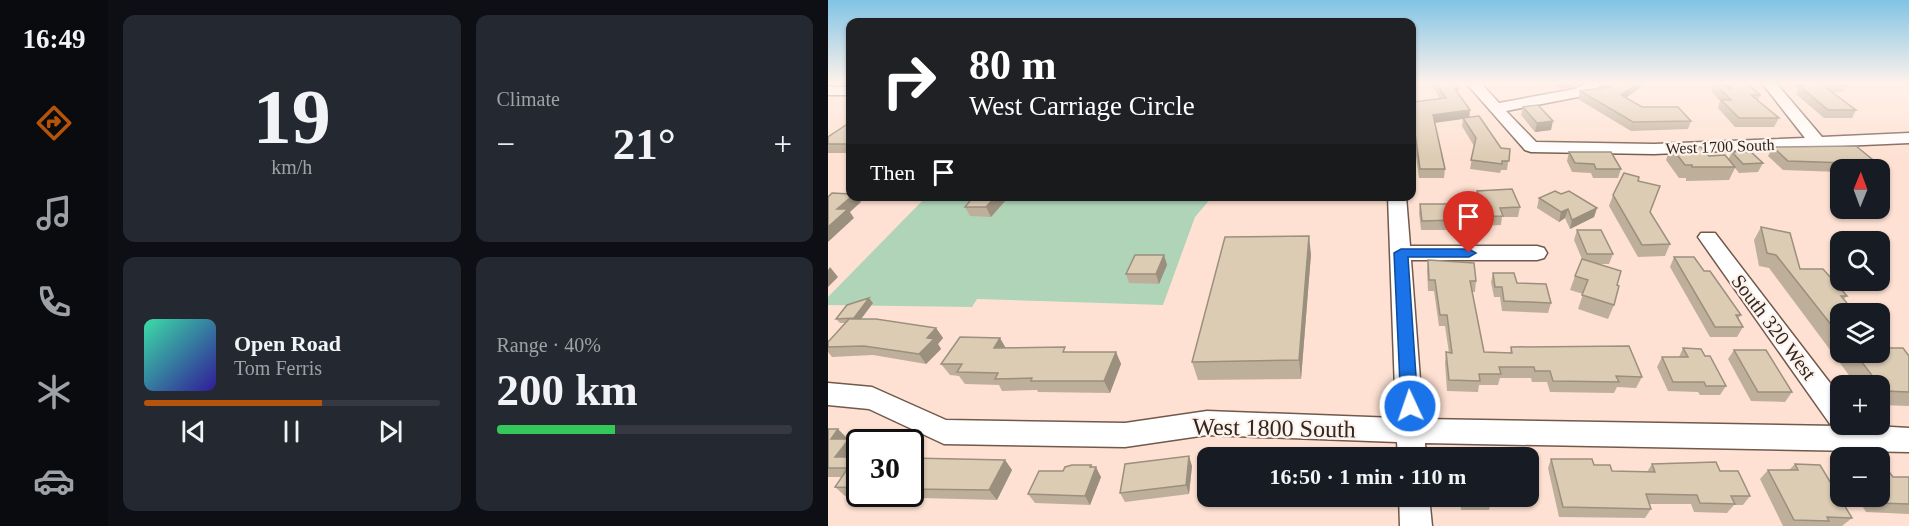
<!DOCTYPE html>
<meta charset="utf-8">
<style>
:root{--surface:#171b24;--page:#242831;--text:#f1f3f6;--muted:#9ea1a6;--line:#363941;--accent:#b45309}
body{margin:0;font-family:Georgia,serif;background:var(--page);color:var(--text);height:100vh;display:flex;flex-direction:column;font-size:22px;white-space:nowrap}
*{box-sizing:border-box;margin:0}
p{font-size:20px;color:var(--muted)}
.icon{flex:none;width:33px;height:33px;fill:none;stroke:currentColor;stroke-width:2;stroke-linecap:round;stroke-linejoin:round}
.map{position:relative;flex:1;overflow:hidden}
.sheet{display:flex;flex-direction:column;gap:15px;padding:15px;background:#0d0f14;width:720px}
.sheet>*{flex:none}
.banner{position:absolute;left:18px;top:18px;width:570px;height:183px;border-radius:12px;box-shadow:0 2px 4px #0004;background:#202124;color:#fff;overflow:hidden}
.needle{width:39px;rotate:1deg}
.controls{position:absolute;left:1002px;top:159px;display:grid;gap:12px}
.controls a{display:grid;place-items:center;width:60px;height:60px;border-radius:12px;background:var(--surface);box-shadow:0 2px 4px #0004;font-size:30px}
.speed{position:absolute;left:18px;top:429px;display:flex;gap:12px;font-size:30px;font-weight:700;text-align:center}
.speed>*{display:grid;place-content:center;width:78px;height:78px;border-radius:50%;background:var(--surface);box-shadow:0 2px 4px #0004;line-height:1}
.speed .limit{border:3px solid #111;border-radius:9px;background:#fff;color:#111}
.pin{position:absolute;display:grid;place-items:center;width:51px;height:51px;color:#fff;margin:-62px -26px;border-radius:50% 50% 50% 0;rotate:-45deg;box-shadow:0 0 6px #0007}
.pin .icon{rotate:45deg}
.me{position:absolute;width:66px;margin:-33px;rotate:357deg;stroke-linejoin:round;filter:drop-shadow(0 0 4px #0008)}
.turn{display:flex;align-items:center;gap:21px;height:126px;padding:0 24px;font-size:27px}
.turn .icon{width:78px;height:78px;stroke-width:2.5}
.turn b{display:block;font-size:42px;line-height:51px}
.then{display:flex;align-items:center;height:57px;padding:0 24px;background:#0003;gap:12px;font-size:22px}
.big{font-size:45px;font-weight:600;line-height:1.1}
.sheet .widget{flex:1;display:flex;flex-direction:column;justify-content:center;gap:9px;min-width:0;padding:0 21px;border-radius:12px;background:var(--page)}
.sheet .dial{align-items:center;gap:0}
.dial b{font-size:78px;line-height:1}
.song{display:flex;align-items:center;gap:18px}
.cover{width:72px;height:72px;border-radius:9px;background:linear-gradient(135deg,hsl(160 70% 55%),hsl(250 70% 35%))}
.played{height:6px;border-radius:3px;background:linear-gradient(90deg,var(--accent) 60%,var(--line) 60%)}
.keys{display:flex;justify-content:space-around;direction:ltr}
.heat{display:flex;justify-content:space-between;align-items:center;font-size:33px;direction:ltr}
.charge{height:9px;border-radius:4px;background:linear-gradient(90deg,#34c759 40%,var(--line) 0)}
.sheet .tiles{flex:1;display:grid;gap:15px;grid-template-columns:repeat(2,1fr)}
.trip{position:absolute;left:369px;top:447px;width:342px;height:60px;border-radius:12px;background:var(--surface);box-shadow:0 2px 4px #0004;font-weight:600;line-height:60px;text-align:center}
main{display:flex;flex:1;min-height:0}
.menu{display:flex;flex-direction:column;width:108px;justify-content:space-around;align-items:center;background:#090b0e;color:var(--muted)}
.menu .icon{width:42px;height:42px}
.menu .active{color:var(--accent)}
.menu b{font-size:27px;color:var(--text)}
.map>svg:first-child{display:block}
</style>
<main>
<nav class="menu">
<b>16:49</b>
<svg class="icon active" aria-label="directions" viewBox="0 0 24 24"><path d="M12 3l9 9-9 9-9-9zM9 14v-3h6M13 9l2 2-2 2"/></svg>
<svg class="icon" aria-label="music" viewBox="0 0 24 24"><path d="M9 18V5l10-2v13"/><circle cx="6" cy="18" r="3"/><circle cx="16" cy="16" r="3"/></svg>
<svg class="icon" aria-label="phone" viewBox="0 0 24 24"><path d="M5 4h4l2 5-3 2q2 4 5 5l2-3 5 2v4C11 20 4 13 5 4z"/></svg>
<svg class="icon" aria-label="climate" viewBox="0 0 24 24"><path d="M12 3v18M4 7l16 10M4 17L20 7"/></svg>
<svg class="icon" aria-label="car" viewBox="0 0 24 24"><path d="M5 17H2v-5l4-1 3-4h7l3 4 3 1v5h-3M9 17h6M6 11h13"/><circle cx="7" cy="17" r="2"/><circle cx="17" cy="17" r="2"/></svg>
</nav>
<section class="sheet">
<div class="tiles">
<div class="widget dial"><b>19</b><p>km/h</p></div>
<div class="widget"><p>Climate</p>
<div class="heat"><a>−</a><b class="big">21°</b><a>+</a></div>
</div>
<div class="widget">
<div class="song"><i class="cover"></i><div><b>Open Road</b><p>Tom Ferris</p></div></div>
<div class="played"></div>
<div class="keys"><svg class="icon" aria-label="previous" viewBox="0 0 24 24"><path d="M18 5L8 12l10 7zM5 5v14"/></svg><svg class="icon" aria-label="pause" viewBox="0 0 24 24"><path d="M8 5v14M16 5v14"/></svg><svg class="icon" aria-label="next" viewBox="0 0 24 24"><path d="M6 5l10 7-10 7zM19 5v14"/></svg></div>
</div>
<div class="widget"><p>Range · 40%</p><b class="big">200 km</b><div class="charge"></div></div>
</div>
</section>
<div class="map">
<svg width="1081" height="526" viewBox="0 0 1081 526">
<rect width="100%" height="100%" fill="#fee1d2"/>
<!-- green -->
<path fill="#b0d4b8" d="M98 197H384L367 217 335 305 149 299 144 307 0 305V297Z"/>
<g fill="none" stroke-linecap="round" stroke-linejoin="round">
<!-- minor casing -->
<g stroke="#71594c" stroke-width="3">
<path id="minor" d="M638 83H653L671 103 746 89 760 83H778L755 96 678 111 708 142 826 144 977 138 934 83H948L994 137 1081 133V143L826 154 703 152 697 150Z
M0 87H22V95H0Z
M560 196H578L582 246H709L716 248 719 253 716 258 709 260H583L595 419 1009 426 1002 424 870 237 873 233H887L1012 396V424L1081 428V452L597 443 598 458H570L569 442 379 435 297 447 116 444 41 409 0 405V383L44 387 118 420 297 423 379 411 568 418Z
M571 496H601L604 526H572Z"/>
</g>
<!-- minor -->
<use href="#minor" fill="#fff" fill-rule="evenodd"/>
</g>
<!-- wall -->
<path fill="#beaf9b" d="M603 83H625L630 89 629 92 642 110 641 117 673 148 682 149 679 170H673L672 173 642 169 646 146 634 126 635 119 607 123 617 169 616 178H591L585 134 584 131V100L585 102 612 99Z
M722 83H748L747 86 732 89Z
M787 83H814L813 87 798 98 814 107 863 121 860 129 803 131 750 99 752 91 782 87Z
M886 83H919L932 95 930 101 951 118 946 127H907L890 108 892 101 883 91Z
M962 83H1017L1019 85 1015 92H1004L1028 110 1024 118H996L968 94 970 90Z
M695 107 723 130 707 132 693 115Z
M22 125V153H0V137Z
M843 147 900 160 904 152 935 163 930 172 911 173 907 168 901 180 858 181V178H851L838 160Z
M945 147 1050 164 1046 170H1012V172L955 170 940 156Z
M741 152 793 169 790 178H765L763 173 744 172 739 161Z
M810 181 822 212 842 244 837 256 810 257 781 206 785 195Z
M649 191 692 207 690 217H674L673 225 628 227 629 217 649 204 647 200Z
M733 194 769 208 766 217 742 229 737 218 731 222 709 208 711 198Z
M146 196H174L177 201 163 217 142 216 137 207Z
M592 204 627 220 626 230H593L591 213Z
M933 227 972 269 1019 296 1016 299 1012 314V352H1052L1059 348 1081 356V406L1052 405V386H1029L941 268 931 266 926 240Z
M749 230 785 254 781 264H769L789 285 786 305 780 319 750 309 755 294 742 290 747 276 754 259 746 240Z
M483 254 473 379 370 380 364 362Z
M336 255 339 265 331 284 301 283 298 274Z
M846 257 876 271 913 315 910 319 915 327 909 337H882L842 267Z
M600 260 648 281 647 292H644L656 352 682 353 683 347 814 377 808 388 789 387 786 393 722 392 719 382H704L703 378H672L670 385H651L650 392 619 391 617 363 618 352 621 353 617 326H611L606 291H600L599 270Z
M665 273 689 283 723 303 720 313 674 311 672 297H666L663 282Z
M45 303 33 319 108 328 115 338 110 344 113 349 98 364 45 355 4 357 0 352V342L17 323H12L8 319Z
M178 348 240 352H288L293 364 282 393 210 392 209 390 174 391 171 385 137 384 131 376 122 375 113 364Z
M855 348 877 356 898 386 892 395H872L870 392 840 391 829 367 834 357H851Z
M906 350 964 392 957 402 923 401 900 359Z
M0 429 20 439 30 449 24 457H32V494H82V458L177 460 184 470 169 500 17 496 7 487 14 477H0Z
M723 459 766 465 784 471 819 472 824 464 892 471 922 496 915 505H906L899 513 866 512 863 504H821L823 509 817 518 731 517 720 468Z
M967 464 1024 518 1014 526H955L932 479 940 470H961Z
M263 465 273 477 262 505 207 503 200 494 235 471Z
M364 466 361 494 297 502 292 493Z
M380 472V496H440L439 501 378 498 375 489Z
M700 474 704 490 701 500 664 499 661 510H633L632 496H700Z
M1065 477H1081V514L1038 512 1028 496H1052Z
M469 496H530L529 502 470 500Z"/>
<!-- shaded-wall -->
<path fill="#9b8f7e" d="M734 83H748L747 86 732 89Z
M810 83H814L813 87 790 103 793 95Z
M642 110 641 118 604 123 605 115Z
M725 121 723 130 707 132 709 123Z
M22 141V151L18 144Z
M24 196H29L33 202 22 212 26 218 0 242V227L9 209Z
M168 196H174L177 201 163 217 158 207Z
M769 208 766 217 742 229 744 220Z
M740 209 737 218 731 222 733 212Z
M481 236 483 254 473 379 471 360Z
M336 255 339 265 331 284 328 274Z
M2 267 10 277 0 287V270Z
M41 298 45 303 30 323 26 318Z
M108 328 115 338 110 344 113 349 98 364 91 354 99 338Z
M172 338 179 350 166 348Z
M288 352 293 364 282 393 276 381Z
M10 429 20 439H3Z
M21 439 30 449 17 466 7 457Z
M361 456 364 466 361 494 358 485Z
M177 460 184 470 169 500 161 490Z
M263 465 266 471 268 467 273 477 262 505 257 496Z"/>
<!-- building -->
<path fill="#ddccb4" stroke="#9b8f7e" stroke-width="1.5" d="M608 83H625L630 89H627L642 110 605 115 617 169H592L586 125 584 122V100L585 102 618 98Z
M787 83H810L793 95 814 107H850L863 121 805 122 752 91 782 87Z
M886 83 904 89 898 83H919L932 95H923L951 118H911L893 100H903Z
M974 83H1017L1019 85 993 84 1028 110H1000L972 86H978Z
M710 105 725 121 709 123 695 107Z
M651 116 673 148 682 149 681 161H674V164L643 160 648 138 635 118Z
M18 125H22V141L18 144H0V137Z
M1028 146 1050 164 960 161 945 147Z
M843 147H873L881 156 897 155 907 167H864V165H857Z
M741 152H783L793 169H768L766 164 747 163Z
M904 152H923L935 163 915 164Z
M796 173 811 177 810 181 832 186 822 212 842 244 814 245 785 195Z
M684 189 692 207 672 208 675 216 629 217 633 204H654L649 191Z
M727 191 733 194 741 191 769 208 744 220 740 209 733 212 711 198Z
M4 193 22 194V196H24L9 209H20L0 227V197Z
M146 196H168L158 207H137Z
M592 204H624L627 220 594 221Z
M933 227 962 233 972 269H995L1019 296H1013L1028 314H1012V336L948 255 939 253Z
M749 230H773L785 254H759Z
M481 236 471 360 364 362 397 237Z
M307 255H336L328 274H298Z
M846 257H866L876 271H882L913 315H908L915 327H887Z
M754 259 793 271 789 285 791 286 786 305 754 295 760 280 747 276Z
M600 260 646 263 648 281H642L656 352 684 353 683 347 801 346 814 377 788 376 791 382 725 381 722 371H707L706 367H671L673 374H651L652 381 621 380 618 352 624 353 619 315H612L607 280H601Z
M665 273H686L689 283 718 284 723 303 676 301 674 287H667Z
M41 298 26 318 8 319 19 305Z
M21 319H48L108 328 99 338 106 339 91 354 36 346 0 347V342Z
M132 337 172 338 166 348 237 347 235 352H288L276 381H203L204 378 167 379 170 373 129 372 134 364H113Z
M1052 340 1059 348H1075L1081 356V392L1056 391 1026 352H1052Z
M855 348 873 349 877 356H882L898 386H878L876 382H845L834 357H860Z
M906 350H938L964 392H930Z
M0 429H10L3 439H21L7 457H32V488L7 487 20 468H0Z
M653 451 696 452 697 458H654Z
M384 455H444L443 458H383Z
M361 456 358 485 292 493 297 464Z
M82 458 177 460 161 490 82 489Z
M723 459H764L766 465H782L784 471 827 472 824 464 888 462 892 471H910L922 496H903L907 504 872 503 869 495 818 494 823 509 735 507Z
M967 464 992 465 1024 518 999 517 1001 521 966 520 940 470H970Z
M244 465H263L262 467H268L257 496 200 494 211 471H235L237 467Z
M1052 469H1059L1065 477H1081V504L1048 503 1044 496H1052Z
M380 472V489H375Z
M700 474 704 490H700Z
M635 496H663L664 501 635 500Z"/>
<!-- sky -->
<linearGradient id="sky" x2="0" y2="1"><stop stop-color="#81c4e5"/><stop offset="0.53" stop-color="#fff2eb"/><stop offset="1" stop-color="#fff2eb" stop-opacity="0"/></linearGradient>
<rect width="1081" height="157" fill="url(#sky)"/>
<!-- route -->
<path fill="#1a73e8" stroke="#114b97" stroke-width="1.5" d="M573 249H641L648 253 641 257H580L590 406 588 411 582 413 576 411 573 406 566 253Z"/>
<g text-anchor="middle" stroke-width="4.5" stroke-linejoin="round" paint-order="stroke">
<!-- far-street labels -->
<g font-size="16" fill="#312721" stroke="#fef2ec">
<text transform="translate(892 146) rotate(-2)" y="6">West 1700 South</text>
</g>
<!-- street labels -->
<g font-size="20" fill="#312721" stroke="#fef2ec">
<text transform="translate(946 327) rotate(53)" y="7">South 320 West</text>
</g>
<!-- near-street labels -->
<g font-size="24" fill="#312721" stroke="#fef2ec">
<text transform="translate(446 428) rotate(1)" y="8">West 1800 South</text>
</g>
</g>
</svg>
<div class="controls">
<a><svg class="needle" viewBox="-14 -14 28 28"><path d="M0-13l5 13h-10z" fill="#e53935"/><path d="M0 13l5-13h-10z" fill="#9ea1a6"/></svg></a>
<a><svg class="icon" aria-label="search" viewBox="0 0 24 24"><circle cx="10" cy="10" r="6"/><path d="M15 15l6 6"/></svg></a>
<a><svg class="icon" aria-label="layers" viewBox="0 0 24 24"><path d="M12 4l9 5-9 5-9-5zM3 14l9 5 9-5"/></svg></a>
<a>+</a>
<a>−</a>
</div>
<div class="speed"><div class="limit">30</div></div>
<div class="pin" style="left:641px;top:253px;background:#d93025"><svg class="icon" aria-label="arrive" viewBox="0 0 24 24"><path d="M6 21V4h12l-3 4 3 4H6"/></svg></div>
<svg class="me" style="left:582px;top:406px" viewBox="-20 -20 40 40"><circle r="17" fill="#1a73e8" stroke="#fff" stroke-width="3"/><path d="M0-11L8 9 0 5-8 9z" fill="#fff"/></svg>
<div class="trip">16:50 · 1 min · 110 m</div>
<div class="banner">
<div class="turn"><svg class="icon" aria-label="right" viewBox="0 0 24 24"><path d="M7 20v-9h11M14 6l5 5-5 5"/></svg><div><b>80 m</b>West Carriage Circle</div></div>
<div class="then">Then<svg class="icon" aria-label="arrive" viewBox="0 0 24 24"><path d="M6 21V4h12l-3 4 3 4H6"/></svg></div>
</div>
</div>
</main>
